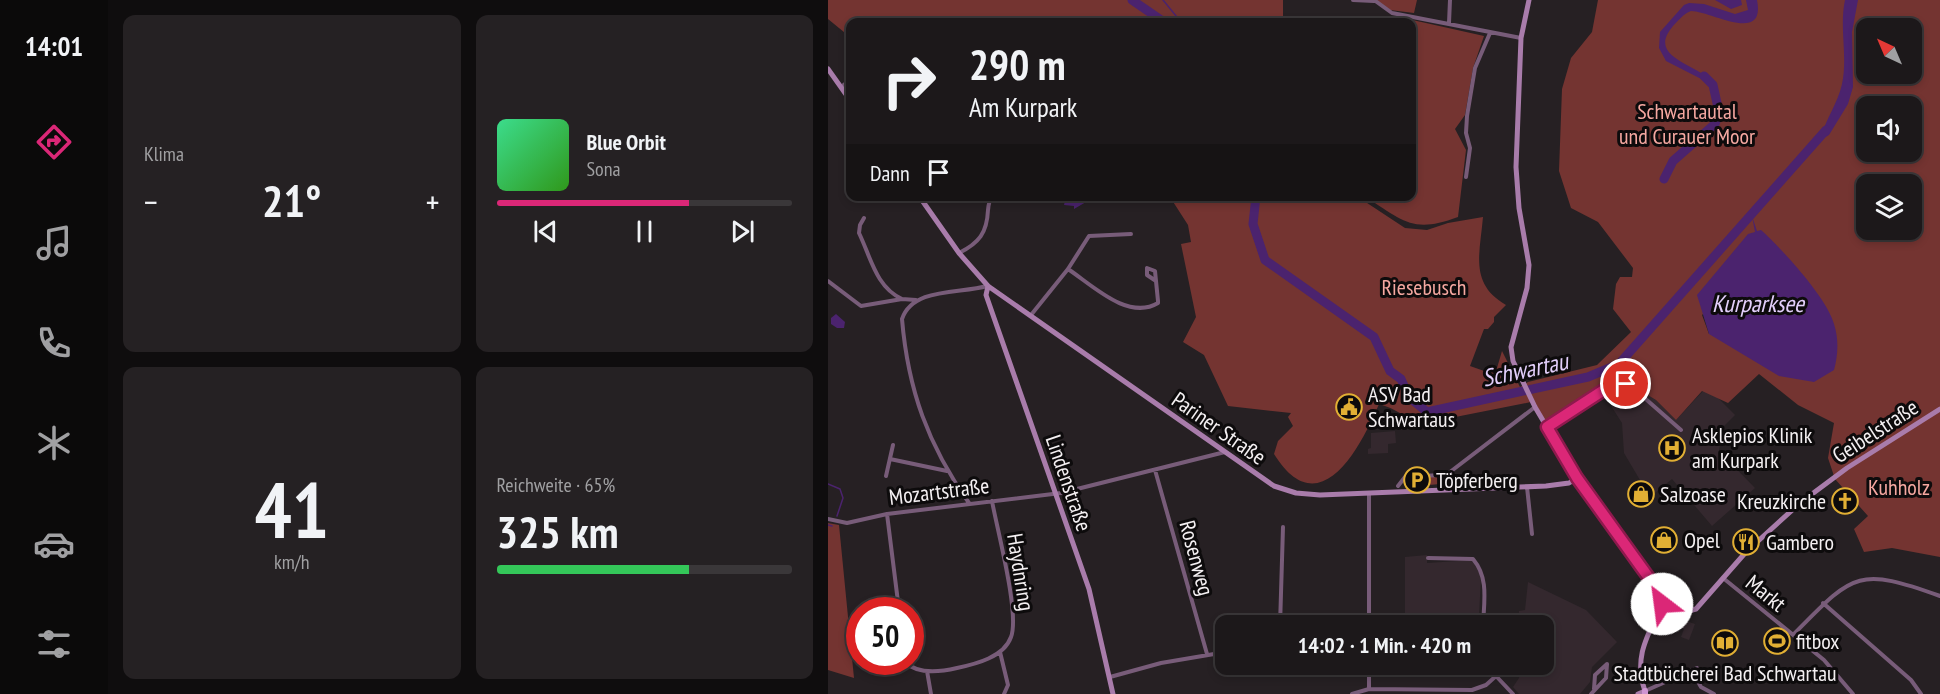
<!DOCTYPE html>
<html lang="de">
<meta charset="utf-8">
<style>
:root{--surface:#1c181a;--page:#252123;--text:#f1f3f6;--muted:#a0a0a2;--line:#3a3739;--accent:#db2777}
body{margin:0;font-family:"PT Sans Narrow",sans-serif;background:var(--page);color:var(--text);height:100vh;display:flex;flex-direction:column;font-size:22px;white-space:nowrap}
*{box-sizing:border-box;margin:0}
p{font-size:20px;color:var(--muted)}
.icon{flex:none;width:33px;height:33px;fill:none;stroke:currentColor;stroke-width:2;stroke-linecap:round;stroke-linejoin:round}
.map{position:relative;flex:1;overflow:hidden}
.details{display:flex;flex-direction:column;gap:15px;padding:15px;background:#0f0d0e;width:720px}
.details>*{flex:none}
.guide{position:absolute;left:18px;top:18px;width:570px;height:183px;border-radius:12px;box-shadow:0 3px 9px #0003,0 0 0 2px var(--line);background:#1c181a;color:var(--text);overflow:hidden}
.needle{width:39px;rotate:316deg}
.tools{position:absolute;left:1028px;top:18px;display:grid;gap:12px}
.tools a{display:grid;place-items:center;width:66px;height:66px;border-radius:12px;background:var(--surface);box-shadow:0 3px 9px #0003,0 0 0 2px var(--line);font-size:30px}
.speed{position:absolute;left:18px;top:597px;display:flex;gap:12px;font-size:30px;font-weight:700;text-align:center}
.speed>*{display:grid;place-content:center;width:78px;height:78px;border-radius:50%;background:var(--surface);box-shadow:0 3px 9px #0003,0 0 0 2px var(--line);line-height:1}
.speed .limit{border:9px solid #d22;background:#fff;color:#111}
.pin{position:absolute;display:grid;place-items:center;width:51px;height:51px;color:#fff;margin:-26px;border:3px solid #fff;border-radius:50%;box-shadow:0 2px 6px #0007}
.me{position:absolute;width:66px;margin:-33px;rotate:330deg;stroke-linejoin:round;filter:drop-shadow(0 0 4px #0008)}
.turn{display:flex;align-items:center;gap:21px;height:126px;padding:0 24px;font-size:27px}
.turn .icon{width:78px;height:78px;stroke-width:2.5}
.turn b{display:block;font-size:42px;line-height:51px}
.then{display:flex;align-items:center;height:57px;padding:0 24px;background:#0003;gap:12px;font-size:22px}
.big{font-size:45px;font-weight:600;line-height:1.1}
.details .widget{flex:1;display:flex;flex-direction:column;justify-content:center;gap:9px;min-width:0;padding:0 21px;border-radius:12px;background:var(--page)}
.details .dial{align-items:center;gap:0}
.dial b{font-size:78px;line-height:1}
.song{display:flex;align-items:center;gap:18px}
.cover{width:72px;height:72px;border-radius:9px;background:linear-gradient(135deg,hsl(150 70% 55%),hsl(110 70% 35%))}
.played{height:6px;border-radius:3px;background:linear-gradient(90deg,var(--accent) 65%,var(--line) 65%)}
.keys{display:flex;justify-content:space-around;direction:ltr}
.heat{display:flex;justify-content:space-between;align-items:center;font-size:33px;direction:ltr}
.charge{height:9px;border-radius:4px;background:linear-gradient(90deg,#34c759 65%,var(--line) 0)}
.details .tiles{flex:1;display:grid;gap:15px;grid-template-columns:repeat(2,1fr)}
.trip{position:absolute;left:387px;top:615px;width:339px;height:60px;border-radius:12px;background:var(--surface);box-shadow:0 3px 9px #0003,0 0 0 2px var(--line);font-weight:600;line-height:60px;text-align:center}
main{display:flex;flex:1;min-height:0}
.tab-bar{display:flex;flex-direction:column;width:108px;justify-content:space-around;align-items:center;background:#0b0a0a;color:var(--muted)}
.tab-bar .icon{width:42px;height:42px}
.tab-bar .current{color:var(--accent)}
.tab-bar b{font-size:27px;color:var(--text)}
.map>svg:first-child{display:block}
</style>
<main>
<nav class="tab-bar">
<b>14:01</b>
<svg class="icon current" aria-label="directions" viewBox="0 0 24 24"><path d="M12 3l9 9-9 9-9-9zM9 14v-3h6M13 9l2 2-2 2"/></svg>
<svg class="icon" aria-label="music" viewBox="0 0 24 24"><path d="M9 18V5l10-2v13"/><circle cx="6" cy="18" r="3"/><circle cx="16" cy="16" r="3"/></svg>
<svg class="icon" aria-label="phone" viewBox="0 0 24 24"><path d="M5 4h4l2 5-3 2q2 4 5 5l2-3 5 2v4C11 20 4 13 5 4z"/></svg>
<svg class="icon" aria-label="climate" viewBox="0 0 24 24"><path d="M12 3v18M4 7l16 10M4 17L20 7"/></svg>
<svg class="icon" aria-label="car" viewBox="0 0 24 24"><path d="M5 17H2v-5l4-1 3-4h7l3 4 3 1v5h-3M9 17h6M6 11h13"/><circle cx="7" cy="17" r="2"/><circle cx="17" cy="17" r="2"/></svg>
<svg class="icon" aria-label="filters" viewBox="0 0 24 24"><path d="M4 7h16M4 17h16"/><circle cx="9" cy="7" r="2"/><circle cx="15" cy="17" r="2"/></svg>
</nav>
<section class="details">
<div class="tiles">
<div class="widget"><p>Klima</p>
<div class="heat"><a>−</a><b class="big">21°</b><a>+</a></div>
</div>
<div class="widget">
<div class="song"><i class="cover"></i><div><b>Blue Orbit</b><p>Sona</p></div></div>
<div class="played"></div>
<div class="keys"><svg class="icon" aria-label="previous" viewBox="0 0 24 24"><path d="M18 5L8 12l10 7zM5 5v14"/></svg><svg class="icon" aria-label="pause" viewBox="0 0 24 24"><path d="M8 5v14M16 5v14"/></svg><svg class="icon" aria-label="next" viewBox="0 0 24 24"><path d="M6 5l10 7-10 7zM19 5v14"/></svg></div>
</div>
<div class="widget dial"><b>41</b><p>km/h</p></div>
<div class="widget"><p>Reichweite · 65%</p><b class="big">325 km</b><div class="charge"></div></div>
</div>
</section>
<div class="map">
<svg width="1112" height="694" viewBox="0 0 1112 694">
<rect width="100%" height="100%" fill="#262023"/>
<!-- built -->
<path fill="#34282e" d="M788 376 828 400 848 420 875 391 889 397 907 415 886 436 892 445 891 451 927 488 884 526 844 479 822 497 796 453 794 423 771 387Z
M567 431 568 443 560 444V453L540 454V449L543 448V433Z
M599 555V563L645 560 653 577 651 616 577 620V557Z
M700 582 758 610 789 642 764 667 762 682 752 694H691L685 687 691 678 694 665 716 664V626H682V618L691 616V611L697 610Z
M849 618 867 624 861 640 853 637 856 629 846 625Z"/>
<!-- green -->
<path fill="#743431" fill-rule="evenodd" d="M0 0H455V22H115L107 16 94 22H22V37L0 19Z
M548 0H589L586 13 562 10Z
M770 0H1112V557L1064 548 1036 552 1026 529 1040 516 1007 479 1000 458 1006 423 970 405 931 374 900 403 874 391 848 420 828 400 788 376 717 425 703 402 592 424C576 416 568 409 551 404 532 449 491 526 446 454L450 441 465 426 460 417 463 413 400 406 376 355 355 342 368 317 353 244 363 242 360 225 342 197H530L577 228 599 230 620 223 655 217C652 253 641 284 678 305L666 317V322L660 329H656L642 366 659 372 662 366 669 368 674 351 692 387 700 382 769 365 803 332 785 309 788 284 792 277H804L805 268 770 222 743 208 731 171 734 89 743 58 764 32ZM1038 28H1083V74H1038ZM1038 106H1083V152H1038ZM1038 184H1083V230H1038ZM948 244 881 334 874 315Z
M580 19 656 36 645 68 637 115 627 129 638 150 630 217C585 234 575 221 538 197L584 196V22H573Z
M622 472 623 483 601 485 599 478Z
M0 523 11 525 26 678 0 670Z"/>
<!-- water -->
<path fill="#4b236e" d="M887 0H913L914 5 903 9Z
M918 0H929C938 45 883 11 863 11 855 14 851 20 845 26 816 60 876 64 885 85L838 61 831 48 832 32 856 5 861 3 876 4 907 14 920 10Z
M1017 0H1030L1024 32 1025 87 1020 104 1001 135 992 140C997 120 1010 103 1014 84 1020 56 1011 28 1017 0Z
M238 197H255L258 202 246 209V206L236 205Z
M924 216 929 231 933 230C954 249 999 298 1006 324 1011 339 1010 356 1006 370L986 382 951 376 881 334 869 295 920 234 927 232Z
M8 314 17 322 16 328H9L3 324V318Z"/>
<g fill="none" stroke-linecap="round" stroke-linejoin="round">
<!-- stream -->
<path stroke="#4b236e" stroke-width="1.5" d="M335 0 353 22
M0 484 12 489 15 498 9 516
M0 525 4 526"/>
<!-- river -->
<path stroke="#4b236e" stroke-width="9" d="M304 0 336 22
M836 179 845 161 887 124 891 112 885 85 876 76
M428 196 425 224 437 260 546 337 562 371 573 379 581 397 599 412 760 377 791 364 998 130"/>
<!-- street -->
<path stroke="#785c79" stroke-width="4" d="M525 0 546 1
M546 0 564 13 693 38
M621 23 622 0
M13 87 22 80
M638 177 642 148 638 133 639 116 647 68 662 33
M36 218 32 225 31 233C43 258 48 287 74 299
M131 253C151 243 159 233 160 210 161 204 160 202 164 196
M240 269C264 285 300 321 330 303V301L327 271 319 268V275L328 281
M0 281 33 306 74 299 88 300
M203 315 240 269 261 236 303 234
M719 427 790 383 804 387 853 430
M62 459 119 471
M327 470 379 654
M58 476 65 445
M570 486 577 477 612 475 622 472 707 407
M699 487 704 534
M541 493V626
M141 503C100 445 80 390 74 319 85 287 132 294 159 286
M59 514 71 610
M0 519 19 523 59 514 233 493 397 452
M600 558 645 559C661 578 656 601 655 626
M895 578 996 660 1025 694
M995 603 1083 680 1093 694
M452 626 455 527
M966 634C1025 574 1029 566 1112 596
M172 652 180 685 176 694
M77 662C90 675 112 672 129 668 148 664 176 657 183 637 192 614 169 529 164 501
M541 664V689
M661 664 668 676 685 694
M99 671 103 694
M864 671 873 687 886 694
M282 677 333 663 398 652
M766 689 767 675 779 664
M817 691 869 668
M524 694 541 689 644 690 658 685 668 676
M763 694 778 678 779 664"/>
<!-- secondary -->
<path stroke="#a97cab" stroke-width="5" d="M701 0 693 38 688 167 691 208 701 265 699 288 683 347 685 361 707 407 749 478 834 596V604C820 635 805 657 817 691L810 694
M0 69 22 100
M91 196 131 253 160 286 446 486 468 493 492 495 718 486 741 483 749 478
M160 286 158 295 261 589 285 694
M826 589 832 610
M832 610 857 612 868 609 918 552 972 503 1019 468 1112 409"/>
<!-- primary -->
<path stroke="#cf95d2" stroke-width="6" d="M817 691V694"/>
</g>
<g fill="none" stroke-linecap="round" stroke-linejoin="round">
<!-- route casing -->
<g stroke="#8e194d" stroke-width="15">
<path id="route" d="M798 384 790 383 782 386 719 427 749 478 834 596V604"/>
</g>
<!-- route -->
<use href="#route" stroke="#db2777" stroke-width="10"/>
</g>
<!-- icons -->
<defs>
<g id="civic-ring" transform="scale(1.35)"><circle r="9.5" fill="#0d0b0c" stroke="#e1af34" stroke-width="1.5"/><path d="M-.6-6.5H3V-4.5H.6V-3L4-1V1h2V6H-6V1h2V-1L-.6-3ZM-1.2 2.5V6h2.4V2.5Z" fill="#e1af34"/></g>
<g id="hospital-ring" transform="scale(1.35)"><circle r="9.5" fill="#0d0b0c" stroke="#e1af34" stroke-width="1.5"/><path d="M-5-5h3v3.5h4V-5h3V5h-3V1.5h-4V5h-3Z" fill="#e1af34"/></g>
<g id="parking-ring" transform="scale(1.35)"><circle r="9.5" fill="#0d0b0c" stroke="#e1af34" stroke-width="1.5"/><path d="M-3.5-5.5H1a3.5 3.5 0 0 1 0 7H-1V5.5H-3.5ZM-1-3.4V-.6H.8a1.4 1.4 0 0 0 0-2.8Z" fill="#e1af34"/></g>
<g id="shop-ring" transform="scale(1.35)"><circle r="9.5" fill="#0d0b0c" stroke="#e1af34" stroke-width="1.5"/><path d="M-5-2.5h2.3a2.7 3.5 0 0 1 5.4 0H5L5.5 6h-11ZM-1.5-2.5h3a1.5 2.3 0 0 0-3 0Z" fill="#e1af34"/></g>
<g id="church-ring" transform="scale(1.35)"><circle r="9.5" fill="#0d0b0c" stroke="#e1af34" stroke-width="1.5"/><path d="M-1.2-6h2.4v3.5h3.3v2.4h-3.3V6h-2.4V-.1h-3.3v-2.4h3.3Z" fill="#e1af34"/></g>
<g id="restaurant-ring" transform="scale(1.35)"><circle r="9.5" fill="#0d0b0c" stroke="#e1af34" stroke-width="1.5"/><path d="M-5-6h1v4h1v-4h1v4h1v-4h1v5L-1.5 .5V6h-2V.5L-5-1ZM5-6V6H3V1.5H1.5Q1.5-4 5-6Z" fill="#e1af34"/></g>
<g id="stadium-ring" transform="scale(1.35)"><circle r="9.5" fill="#0d0b0c" stroke="#e1af34" stroke-width="1.5"/><path d="M0-5a6.5 5 0 1 0 0 10a6.5 5 0 1 0 0-10ZM-3.5-1.8h7v3.6h-7Z" fill="#e1af34"/></g>
<g id="library-ring" transform="scale(1.35)"><circle r="9.5" fill="#0d0b0c" stroke="#e1af34" stroke-width="1.5"/><path d="M-6-4Q-3-5.5-.7-3.5V5Q-3 3-6 4ZM6-4Q3-5.5 .7-3.5V5Q3 3 6 4Z" fill="#e1af34"/></g>
</defs>
<g fill-rule="evenodd">
<use href="#civic-ring" x="521" y="407"/>
<use href="#hospital-ring" x="844" y="448"/>
<use href="#parking-ring" x="589" y="480"/>
<use href="#shop-ring" x="813" y="494"/>
<use href="#church-ring" x="1017" y="501"/>
<use href="#shop-ring" x="836" y="540"/>
<use href="#restaurant-ring" x="918" y="542"/>
<use href="#stadium-ring" x="949" y="641"/>
<use href="#library-ring" x="897" y="643"/>
</g>
<g text-anchor="middle" stroke-width="6" stroke-linejoin="round" paint-order="stroke">
<!-- park labels -->
<g font-size="22" fill="#f6a8a1" stroke="#0d0b0c">
<text x="859" y="119">Schwartautal<tspan x="859" dy="25">und Curauer Moor</tspan></text>
<text x="596" y="295">Riesebusch</text>
<text x="1071" y="495">Kuhholz</text>
</g>
<!-- poi labels -->
<g font-size="22" fill="#f4f0f2" stroke="#0d0b0c" text-anchor="start">
<text x="540" y="402">ASV Bad<tspan x="540" dy="25">Schwartaus</tspan></text>
<text x="864" y="443">Asklepios Klinik<tspan x="864" dy="25">am Kurpark</tspan></text>
<text x="608" y="488">Töpferberg</text>
<text x="832" y="502">Salzoase</text>
<text x="998" y="509" text-anchor="end">Kreuzkirche</text>
<text x="856" y="548">Opel</text>
<text x="938" y="550">Gambero</text>
<text x="968" y="649">fitbox</text>
<text x="897" y="681" text-anchor="middle">Stadtbücherei Bad Schwartau</text>
</g>
<!-- street labels -->
<g font-size="22" fill="#f4f0f2" stroke="#0d0b0c">
<text transform="translate(391 428) rotate(35)" y="8">Pariner Straße</text>
<text transform="translate(1047 431) rotate(-33)" y="8">Geibelstraße</text>
<text transform="translate(241 483) rotate(71)" y="8">Lindenstraße</text>
<text transform="translate(111 491) rotate(-7)" y="8">Mozartstraße</text>
<text transform="translate(369 558) rotate(75)" y="8">Rosenweg</text>
<text transform="translate(193 572) rotate(81)" y="8">Haydnring</text>
<text transform="translate(938 593) rotate(39)" y="8">Markt</text>
</g>
<!-- water labels -->
<g font-size="24" font-style="italic" fill="#e3cffb" stroke="#0d0b0c">
<text x="930" y="312">Kurparksee</text>
<text transform="translate(697 370) rotate(-12)" y="8">Schwartau</text>
</g>
</g>
</svg>
<div class="tools">
<a><svg class="needle" viewBox="-14 -14 28 28"><path d="M0-13l5 13h-10z" fill="#e53935"/><path d="M0 13l5-13h-10z" fill="#a0a0a2"/></svg></a>
<a><svg class="icon" aria-label="sound" viewBox="0 0 24 24"><path d="M4 9h4l5-4v14l-5-4H4zM17 9q2 3 0 6"/></svg></a>
<a><svg class="icon" aria-label="layers" viewBox="0 0 24 24"><path d="M12 4l9 5-9 5-9-5zM3 14l9 5 9-5"/></svg></a>
</div>
<div class="speed"><div class="limit">50</div></div>
<div class="pin" style="left:798px;top:384px;background:#d93025"><svg class="icon" aria-label="arrive" viewBox="0 0 24 24"><path d="M6 21V4h12l-3 4 3 4H6"/></svg></div>
<svg class="me" style="left:834px;top:604px" viewBox="-20 -20 40 40"><circle r="19" fill="#fff"/><path d="M0-13L10 11 0 6-10 11z" fill="#db2777"/></svg>
<div class="trip">14:02 · 1 Min. · 420 m</div>
<div class="guide">
<div class="turn"><svg class="icon" aria-label="right" viewBox="0 0 24 24"><path d="M7 20v-9h11M14 6l5 5-5 5"/></svg><div><b>290 m</b>Am Kurpark</div></div>
<div class="then">Dann<svg class="icon" aria-label="arrive" viewBox="0 0 24 24"><path d="M6 21V4h12l-3 4 3 4H6"/></svg></div>
</div>
</div>
</main>
